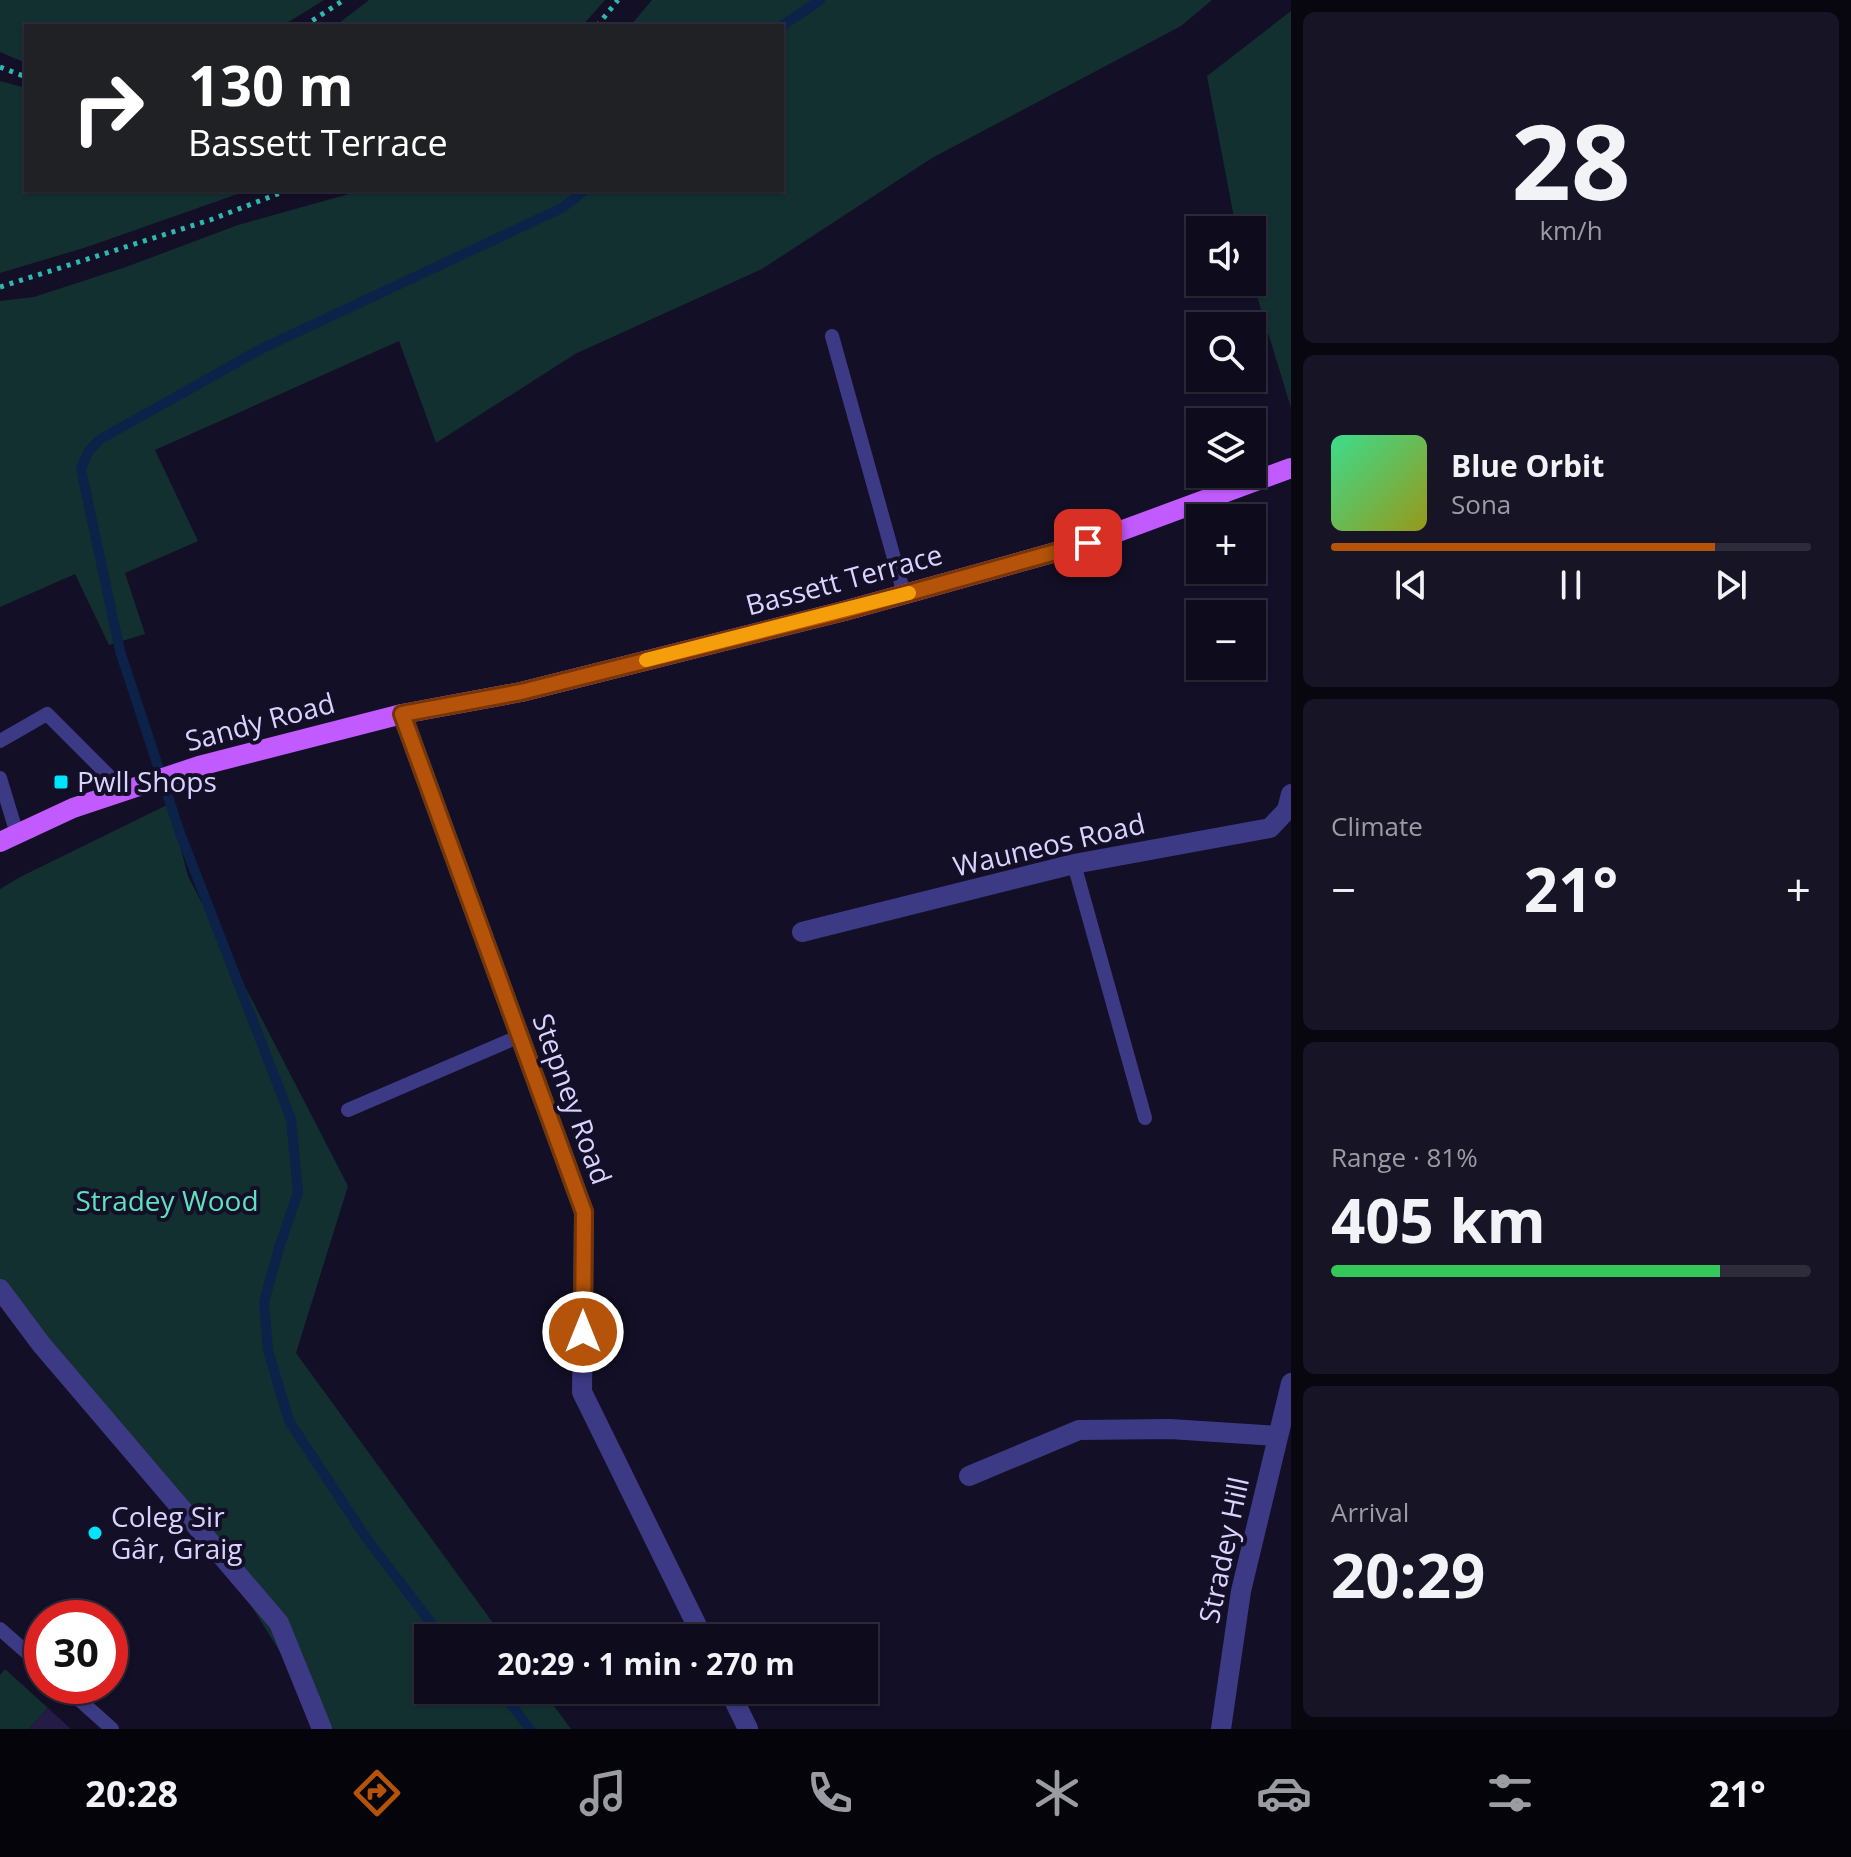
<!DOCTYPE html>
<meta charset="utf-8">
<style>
:root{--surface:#0e0b1c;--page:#171425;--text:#f1f3f6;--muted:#9b9ba3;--line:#2e2b3b;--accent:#b45309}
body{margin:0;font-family:"Open Sans",sans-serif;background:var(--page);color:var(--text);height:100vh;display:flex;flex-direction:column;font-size:30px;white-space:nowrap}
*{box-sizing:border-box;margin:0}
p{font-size:26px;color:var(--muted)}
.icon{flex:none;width:44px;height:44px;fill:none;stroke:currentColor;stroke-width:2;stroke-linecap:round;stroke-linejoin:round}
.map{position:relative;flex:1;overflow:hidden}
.details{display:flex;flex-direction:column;gap:12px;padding:12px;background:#08060f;width:560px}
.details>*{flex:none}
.banner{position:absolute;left:24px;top:24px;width:760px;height:168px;border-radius:0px;box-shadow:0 2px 6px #0004,0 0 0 2px var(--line);background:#202124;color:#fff;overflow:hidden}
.controls{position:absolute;left:1186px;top:216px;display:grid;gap:16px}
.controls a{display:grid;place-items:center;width:80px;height:80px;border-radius:0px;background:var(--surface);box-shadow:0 2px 6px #0004,0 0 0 2px var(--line);font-size:40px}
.speed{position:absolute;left:24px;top:1600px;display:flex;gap:16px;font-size:40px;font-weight:700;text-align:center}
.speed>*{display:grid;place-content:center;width:104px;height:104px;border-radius:50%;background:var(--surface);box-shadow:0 2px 6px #0004,0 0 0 2px var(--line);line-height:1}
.speed .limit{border:12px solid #d22;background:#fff;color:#111}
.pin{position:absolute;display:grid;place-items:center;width:68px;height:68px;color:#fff;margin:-34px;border-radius:16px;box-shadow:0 4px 12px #0006}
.me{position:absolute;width:88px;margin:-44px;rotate:0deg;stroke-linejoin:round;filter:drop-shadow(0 0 6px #0008)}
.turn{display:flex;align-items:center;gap:28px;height:168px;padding:0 32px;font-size:36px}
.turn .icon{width:104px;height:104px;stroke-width:2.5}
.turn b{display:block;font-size:56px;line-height:68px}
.big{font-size:60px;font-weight:700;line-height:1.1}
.details .card{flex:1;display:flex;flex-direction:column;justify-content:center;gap:12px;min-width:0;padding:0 28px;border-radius:12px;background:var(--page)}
.details .dial{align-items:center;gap:0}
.dial b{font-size:104px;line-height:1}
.song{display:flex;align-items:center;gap:24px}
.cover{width:96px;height:96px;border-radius:12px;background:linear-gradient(135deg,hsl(150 70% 55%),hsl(60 70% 35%))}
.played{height:8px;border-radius:4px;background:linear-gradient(90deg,var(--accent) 80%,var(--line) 80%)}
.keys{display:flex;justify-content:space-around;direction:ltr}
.heat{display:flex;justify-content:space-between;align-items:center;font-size:44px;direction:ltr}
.charge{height:12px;border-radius:6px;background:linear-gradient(90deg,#34c759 81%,var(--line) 0)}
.trip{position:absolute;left:414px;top:1624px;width:464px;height:80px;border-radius:0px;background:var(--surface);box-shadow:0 2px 6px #0004,0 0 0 2px var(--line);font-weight:700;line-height:80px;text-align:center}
.tabs{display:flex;height:128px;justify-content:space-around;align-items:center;background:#06040b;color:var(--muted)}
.tabs .icon{width:56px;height:56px}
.tabs .on{color:var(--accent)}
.tabs b{font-size:36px;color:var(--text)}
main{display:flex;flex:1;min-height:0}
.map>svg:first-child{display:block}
</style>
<main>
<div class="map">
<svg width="1291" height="1729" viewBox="0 0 1291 1729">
<rect width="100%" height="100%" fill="#130f26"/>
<!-- green -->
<path fill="#12302f" d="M0 0H324L282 26H26V63L0 52Z
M369 0H605L582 26H335Z
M652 0H1212L1181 26 932 158 762 269 575 354 436 443 399 341 155 450 198 541 125 573 145 634 109 645 75 574 0 607V301L34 297 126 267 238 225 363 190H782V26H630Z
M1291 11V408L1252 280V230H1237L1236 228 1207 76Z
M0 81 26 88V190H249L87 247 0 273Z
M169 804 188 876 348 1186 296 1353 504 1638H428V1690H542L571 1729H314L285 1660 247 1599 0 1302V889L20 877Z
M5 1669 48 1708 29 1729H0V1675Z"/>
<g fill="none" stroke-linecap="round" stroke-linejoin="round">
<!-- stream -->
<path stroke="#0c2248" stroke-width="10" d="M782 26 820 0
M449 1638 432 1624 367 1539 289 1421 268 1350 264 1302 279 1248 298 1192 291 1119 180 833 120 651 81 469 88 452 99 440 261 349 562 208 585 190
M500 1690 530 1729"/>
</g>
<!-- building -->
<path fill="#241b47" d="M48 1708 71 1729H29Z"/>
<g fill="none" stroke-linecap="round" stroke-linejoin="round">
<!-- path -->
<path stroke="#2fb8b0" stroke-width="5" stroke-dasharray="4 6" stroke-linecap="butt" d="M304 26 344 0
M597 26 618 0
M0 67 26 77
M0 287 210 220 288 190"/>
<!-- lane -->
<path stroke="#3d3a85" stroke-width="14" d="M832 336 904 594
M0 741 47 714 124 791
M0 778 17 834
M1074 864 1145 1118
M348 1110 520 1036
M0 1629 42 1666
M64 1686 112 1729"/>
<!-- street -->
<path stroke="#3d3a85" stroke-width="20" d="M402 714 584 1212 582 1392 703 1638
M802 932 1074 864 1270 828 1287 810 1291 794
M0 1289 41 1344 279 1623 322 1729
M969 1476 1079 1430 1170 1429 1278 1436
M729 1690 748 1729
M1221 1729 1241 1591 1291 1383"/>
<!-- primary -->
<path stroke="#c25bff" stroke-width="20" d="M0 842 73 808 199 766 402 714 521 692 844 611 1088 543 1291 468"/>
</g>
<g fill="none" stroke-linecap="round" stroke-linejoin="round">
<!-- route casing -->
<g stroke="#753606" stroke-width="20">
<path id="route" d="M583 1332 584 1212 402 714 521 692 844 611 1088 543"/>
</g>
<!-- route -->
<use href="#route" stroke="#b45309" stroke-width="14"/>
<!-- slow -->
<path stroke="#f59e0b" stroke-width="14" d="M646 660 909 593"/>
</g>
<!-- markers -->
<g fill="#00e5ff" stroke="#130f26" stroke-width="3">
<rect x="53" y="774" width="16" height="16" rx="4"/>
<circle cx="95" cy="1533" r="8"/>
</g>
<g text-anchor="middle" stroke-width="8" stroke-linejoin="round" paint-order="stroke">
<!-- street labels -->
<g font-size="28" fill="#d9d4ff" stroke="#130f26">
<text transform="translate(844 580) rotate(-15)" y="10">Bassett Terrace</text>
<text transform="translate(260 722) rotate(-15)" y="10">Sandy Road</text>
<text transform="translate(1049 845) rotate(-13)" y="10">Wauneos Road</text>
<text transform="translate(572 1099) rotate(70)" y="10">Stepney Road</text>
<text transform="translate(1224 1550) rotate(-78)" y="10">Stradey Hill</text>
</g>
<!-- poi labels -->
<g font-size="28" fill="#d9d4ff" stroke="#130f26" text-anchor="start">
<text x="77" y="792">Pwll Shops</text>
<text x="111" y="1527">Coleg Sir<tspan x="111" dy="32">Gâr, Graig</tspan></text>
</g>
<!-- park labels -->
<g font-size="28" fill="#5fe0c0" stroke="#130f26">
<text x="167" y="1211">Stradey Wood</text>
</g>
</g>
</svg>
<div class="controls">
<a><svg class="icon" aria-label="sound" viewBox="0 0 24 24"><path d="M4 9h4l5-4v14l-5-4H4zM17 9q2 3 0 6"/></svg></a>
<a><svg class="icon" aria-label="search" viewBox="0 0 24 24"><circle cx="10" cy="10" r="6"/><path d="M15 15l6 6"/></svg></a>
<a><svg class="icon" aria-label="layers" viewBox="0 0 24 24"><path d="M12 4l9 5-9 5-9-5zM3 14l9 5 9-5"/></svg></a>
<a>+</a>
<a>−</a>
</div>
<div class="speed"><div class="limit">30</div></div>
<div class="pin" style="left:1088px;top:543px;background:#d93025"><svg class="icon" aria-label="arrive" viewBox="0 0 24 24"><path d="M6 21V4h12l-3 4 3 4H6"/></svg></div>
<svg class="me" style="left:583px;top:1332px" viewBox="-20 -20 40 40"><circle r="17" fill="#b45309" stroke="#fff" stroke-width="3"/><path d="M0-11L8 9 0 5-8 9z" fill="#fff"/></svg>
<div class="trip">20:29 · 1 min · 270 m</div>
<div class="banner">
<div class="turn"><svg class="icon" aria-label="right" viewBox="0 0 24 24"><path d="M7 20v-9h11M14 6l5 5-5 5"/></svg><div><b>130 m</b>Bassett Terrace</div></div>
</div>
</div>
<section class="details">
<div class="card dial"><b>28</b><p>km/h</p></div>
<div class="card">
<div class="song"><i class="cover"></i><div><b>Blue Orbit</b><p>Sona</p></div></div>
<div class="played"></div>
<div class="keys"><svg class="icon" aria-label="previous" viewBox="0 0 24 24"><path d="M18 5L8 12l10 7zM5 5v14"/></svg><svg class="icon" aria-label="pause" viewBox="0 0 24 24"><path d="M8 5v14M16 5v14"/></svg><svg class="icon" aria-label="next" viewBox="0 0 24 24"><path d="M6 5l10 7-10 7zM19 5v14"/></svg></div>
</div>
<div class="card"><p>Climate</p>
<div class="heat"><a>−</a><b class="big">21°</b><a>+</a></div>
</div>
<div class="card"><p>Range · 81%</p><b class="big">405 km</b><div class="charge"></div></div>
<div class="card"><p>Arrival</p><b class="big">20:29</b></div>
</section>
</main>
<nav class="tabs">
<b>20:28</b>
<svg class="icon on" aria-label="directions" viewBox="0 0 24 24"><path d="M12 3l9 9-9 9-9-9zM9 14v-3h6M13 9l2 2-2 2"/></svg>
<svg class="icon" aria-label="music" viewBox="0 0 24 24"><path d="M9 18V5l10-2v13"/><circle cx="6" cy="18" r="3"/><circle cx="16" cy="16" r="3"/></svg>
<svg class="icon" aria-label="phone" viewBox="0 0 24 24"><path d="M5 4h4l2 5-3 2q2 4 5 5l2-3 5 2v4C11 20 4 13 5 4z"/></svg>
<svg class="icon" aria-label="climate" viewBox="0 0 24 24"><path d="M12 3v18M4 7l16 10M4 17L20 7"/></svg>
<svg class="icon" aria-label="car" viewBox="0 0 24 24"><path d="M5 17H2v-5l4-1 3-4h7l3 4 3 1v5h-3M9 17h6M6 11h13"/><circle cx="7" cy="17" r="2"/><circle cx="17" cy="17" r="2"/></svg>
<svg class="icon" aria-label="filters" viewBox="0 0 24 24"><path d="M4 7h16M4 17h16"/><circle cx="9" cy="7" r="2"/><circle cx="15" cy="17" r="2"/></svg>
<b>21°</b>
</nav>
